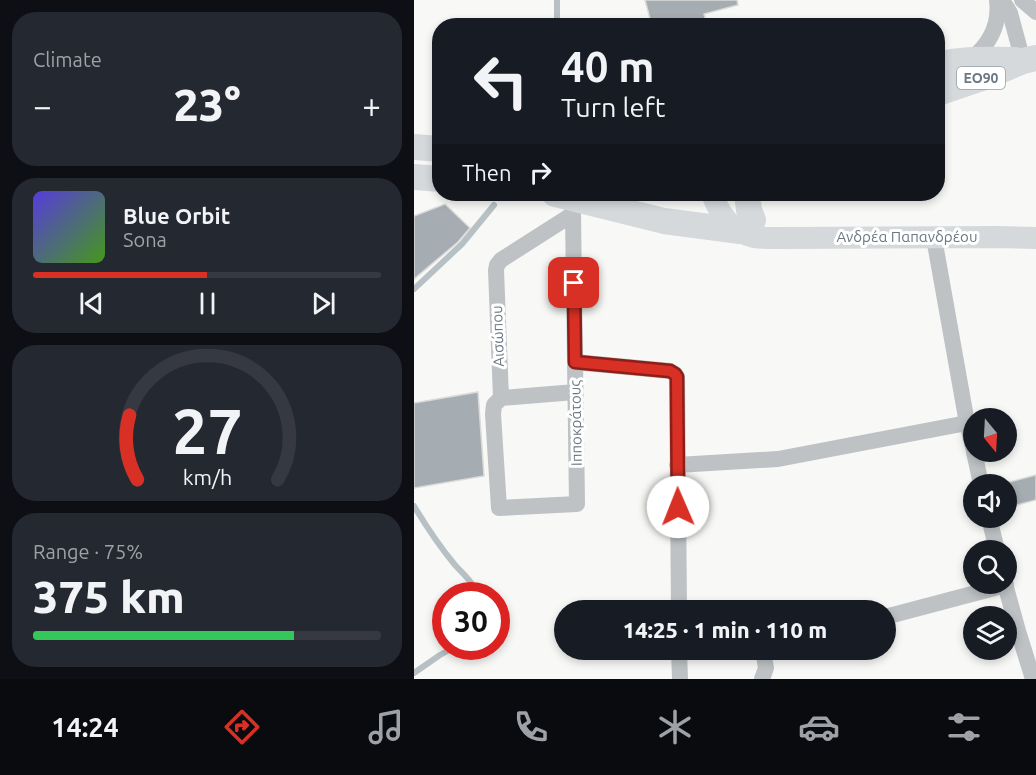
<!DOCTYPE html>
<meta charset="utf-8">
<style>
:root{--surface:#171b24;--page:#242831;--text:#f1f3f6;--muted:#9ea1a6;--line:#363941;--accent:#d93025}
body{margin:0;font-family:Ubuntu,sans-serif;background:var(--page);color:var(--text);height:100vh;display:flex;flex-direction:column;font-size:22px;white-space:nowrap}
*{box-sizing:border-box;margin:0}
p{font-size:20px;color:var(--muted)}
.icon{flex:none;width:33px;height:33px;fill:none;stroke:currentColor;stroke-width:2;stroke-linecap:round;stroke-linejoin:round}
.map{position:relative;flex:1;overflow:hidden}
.panel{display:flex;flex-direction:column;gap:12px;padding:12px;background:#0d0f14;width:414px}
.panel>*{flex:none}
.hud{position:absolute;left:18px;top:18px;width:513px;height:183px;border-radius:24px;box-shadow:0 3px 9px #0003;background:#171b24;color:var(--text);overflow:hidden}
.needle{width:39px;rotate:162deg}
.controls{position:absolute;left:549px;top:408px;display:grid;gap:12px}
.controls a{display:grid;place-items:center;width:54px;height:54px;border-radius:50%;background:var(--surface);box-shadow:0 3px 9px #0003;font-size:30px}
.speed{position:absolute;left:18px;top:582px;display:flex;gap:12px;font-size:30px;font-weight:700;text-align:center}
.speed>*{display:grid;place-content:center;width:78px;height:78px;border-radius:50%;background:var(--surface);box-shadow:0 3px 9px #0003;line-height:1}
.speed .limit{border:9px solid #d22;background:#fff;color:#111}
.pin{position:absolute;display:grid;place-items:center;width:51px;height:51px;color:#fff;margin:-26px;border-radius:12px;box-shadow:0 3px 9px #0006}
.me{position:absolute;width:66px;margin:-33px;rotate:359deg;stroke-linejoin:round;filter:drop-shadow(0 0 4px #0008)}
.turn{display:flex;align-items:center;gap:21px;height:126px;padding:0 30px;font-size:27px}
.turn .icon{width:78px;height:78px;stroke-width:2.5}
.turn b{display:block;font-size:42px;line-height:51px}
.then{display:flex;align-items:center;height:57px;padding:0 30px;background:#0003;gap:12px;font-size:22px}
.big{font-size:45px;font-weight:800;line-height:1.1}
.panel .widget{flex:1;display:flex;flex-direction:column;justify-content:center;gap:9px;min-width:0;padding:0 21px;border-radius:24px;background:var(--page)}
.panel .dial{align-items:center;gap:0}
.dial svg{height:156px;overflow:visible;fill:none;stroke:var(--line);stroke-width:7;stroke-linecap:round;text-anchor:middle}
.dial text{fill:var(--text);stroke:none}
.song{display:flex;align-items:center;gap:18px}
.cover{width:72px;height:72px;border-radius:9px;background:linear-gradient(135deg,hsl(250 70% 55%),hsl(100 70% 35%))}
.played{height:6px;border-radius:3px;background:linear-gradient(90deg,var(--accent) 50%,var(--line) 50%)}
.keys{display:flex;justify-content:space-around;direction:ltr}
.heat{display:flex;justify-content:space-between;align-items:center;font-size:33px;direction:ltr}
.charge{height:9px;border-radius:4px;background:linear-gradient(90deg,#34c759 75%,var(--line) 0)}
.trip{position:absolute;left:140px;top:600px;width:342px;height:60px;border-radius:30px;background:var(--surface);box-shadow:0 3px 9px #0003;font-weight:800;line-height:60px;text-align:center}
.dock{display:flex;height:96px;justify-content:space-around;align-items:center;background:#090b0e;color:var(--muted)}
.dock .icon{width:42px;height:42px}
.dock .active{color:var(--accent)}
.dock b{font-size:27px;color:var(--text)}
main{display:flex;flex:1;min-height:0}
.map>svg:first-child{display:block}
</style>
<main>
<section class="panel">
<div class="widget"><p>Climate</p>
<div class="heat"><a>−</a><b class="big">23°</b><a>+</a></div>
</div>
<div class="widget">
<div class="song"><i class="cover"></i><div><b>Blue Orbit</b><p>Sona</p></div></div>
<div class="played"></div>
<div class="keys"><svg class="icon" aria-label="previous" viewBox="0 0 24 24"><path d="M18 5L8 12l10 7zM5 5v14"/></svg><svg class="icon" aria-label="pause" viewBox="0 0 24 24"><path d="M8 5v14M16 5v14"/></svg><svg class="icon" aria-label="next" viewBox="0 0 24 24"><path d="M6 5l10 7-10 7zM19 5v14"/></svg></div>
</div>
<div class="widget dial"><svg viewBox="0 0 100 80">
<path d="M14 69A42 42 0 1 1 86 69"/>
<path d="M14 69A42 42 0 0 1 10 36" stroke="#d93025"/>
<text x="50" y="56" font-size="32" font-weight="700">27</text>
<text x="50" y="72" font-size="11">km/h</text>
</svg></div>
<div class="widget"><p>Range · 75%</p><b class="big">375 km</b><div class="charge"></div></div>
</section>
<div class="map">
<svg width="622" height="679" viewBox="0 0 622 679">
<rect width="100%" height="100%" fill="#f8f8f6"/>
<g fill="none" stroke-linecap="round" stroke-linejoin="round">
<!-- stream -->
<path stroke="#b7c1c5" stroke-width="6" d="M143 0V26
M0 289 48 244 80 205
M0 506C12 526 26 547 41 565 50 575 60 583 64 596
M0 673 26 655 42 646"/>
</g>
<!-- building -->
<path fill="#a6adb2" stroke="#dadad8" stroke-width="1.5" d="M231 0H323L324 5 290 14 293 26H238Z
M31 204 56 228 44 242 0 279V216Z
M64 392 70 476 0 488V403Z
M622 475V500L592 508V483Z"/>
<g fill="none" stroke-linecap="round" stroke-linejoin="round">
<!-- street -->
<path stroke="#bec2c5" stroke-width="16" d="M588 0 596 13 609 61
M608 0 622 12
M557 59C576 44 586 24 583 0
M158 198 159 214 163 504 85 508 79 414 80 405 87 398 82 270 83 265 87 260 159 214
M520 238 553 423 560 451
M161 362 256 371 261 374 263 377 265 610
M87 398 161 392
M560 452 567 484
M263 465 364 459 553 423
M575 518 583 550
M591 584 604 631 619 679
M471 617 592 585
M265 650 266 679
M348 679 352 668 349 650H351"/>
<!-- secondary -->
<path stroke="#d5d9dc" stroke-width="22" d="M298 194C305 213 318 232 340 237 348 238 356 238 364 238L583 237 622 238"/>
<!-- primary -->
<path stroke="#d5d9dc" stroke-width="26" d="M524 65C550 58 573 60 601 60
M524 93 571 77 609 61 622 58
M0 147 26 149
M0 177 26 179
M141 194 250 221 326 231
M333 194 335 210 339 220"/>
</g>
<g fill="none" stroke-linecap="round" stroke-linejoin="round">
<!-- route casing -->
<g stroke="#8d1f18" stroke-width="15">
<path id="route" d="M160 283 161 362 256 371 261 374 263 377 264 507"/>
</g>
<!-- route -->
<use href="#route" stroke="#d93025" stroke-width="10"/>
</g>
<g text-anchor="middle" stroke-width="6" stroke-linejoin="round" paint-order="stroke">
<!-- shield labels -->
<rect fill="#fff" stroke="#97a0a8" stroke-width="1.5" x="543" y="67" width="48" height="22" rx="4.5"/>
<g font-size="14" font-weight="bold" fill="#6b7883">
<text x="567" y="83">ΕΟ90</text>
</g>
<!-- street labels -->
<g font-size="15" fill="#6b7883" stroke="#fff">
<text x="493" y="242">Ανδρέα Παπανδρέου</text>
<text transform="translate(84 336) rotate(-92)" y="5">Αισώπου</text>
<text transform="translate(162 423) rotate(-91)" y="5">Ιπποκράτους</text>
</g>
</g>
</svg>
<div class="controls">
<a><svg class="needle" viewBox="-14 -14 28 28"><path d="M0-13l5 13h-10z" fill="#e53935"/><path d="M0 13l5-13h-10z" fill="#9ea1a6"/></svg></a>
<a><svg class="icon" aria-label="sound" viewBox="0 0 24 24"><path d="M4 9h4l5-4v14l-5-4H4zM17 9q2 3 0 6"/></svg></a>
<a><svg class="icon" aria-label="search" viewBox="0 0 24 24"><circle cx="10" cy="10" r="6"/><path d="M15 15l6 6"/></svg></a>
<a><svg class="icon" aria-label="layers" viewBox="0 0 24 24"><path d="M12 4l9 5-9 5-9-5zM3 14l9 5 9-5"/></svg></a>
</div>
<div class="speed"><div class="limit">30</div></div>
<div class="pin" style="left:160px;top:283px;background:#d93025"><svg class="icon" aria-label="arrive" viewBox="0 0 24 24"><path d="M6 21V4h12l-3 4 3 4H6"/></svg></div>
<svg class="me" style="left:264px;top:507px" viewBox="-20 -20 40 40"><circle r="19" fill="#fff"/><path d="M0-13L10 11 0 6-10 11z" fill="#d93025"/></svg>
<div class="trip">14:25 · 1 min · 110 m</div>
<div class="hud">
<div class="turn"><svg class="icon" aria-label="left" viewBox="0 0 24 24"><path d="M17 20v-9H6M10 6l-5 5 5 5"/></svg><div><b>40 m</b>Turn left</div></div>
<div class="then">Then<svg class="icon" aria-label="right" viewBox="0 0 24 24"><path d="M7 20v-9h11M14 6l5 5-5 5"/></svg></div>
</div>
</div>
</main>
<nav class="dock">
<b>14:24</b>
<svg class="icon active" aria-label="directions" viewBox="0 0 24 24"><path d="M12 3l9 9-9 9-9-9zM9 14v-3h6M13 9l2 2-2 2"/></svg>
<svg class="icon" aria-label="music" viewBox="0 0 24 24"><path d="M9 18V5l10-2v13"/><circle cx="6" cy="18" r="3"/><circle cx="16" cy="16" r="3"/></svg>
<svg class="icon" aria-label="phone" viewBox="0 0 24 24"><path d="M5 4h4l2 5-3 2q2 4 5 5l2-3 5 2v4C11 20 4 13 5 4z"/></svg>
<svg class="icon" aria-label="climate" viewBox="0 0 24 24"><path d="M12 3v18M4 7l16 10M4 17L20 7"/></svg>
<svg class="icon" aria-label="car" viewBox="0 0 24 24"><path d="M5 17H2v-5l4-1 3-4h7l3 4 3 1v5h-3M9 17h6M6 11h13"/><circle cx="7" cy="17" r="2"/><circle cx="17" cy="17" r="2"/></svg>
<svg class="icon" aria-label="filters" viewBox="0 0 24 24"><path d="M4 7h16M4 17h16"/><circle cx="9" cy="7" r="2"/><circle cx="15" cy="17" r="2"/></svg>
</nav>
